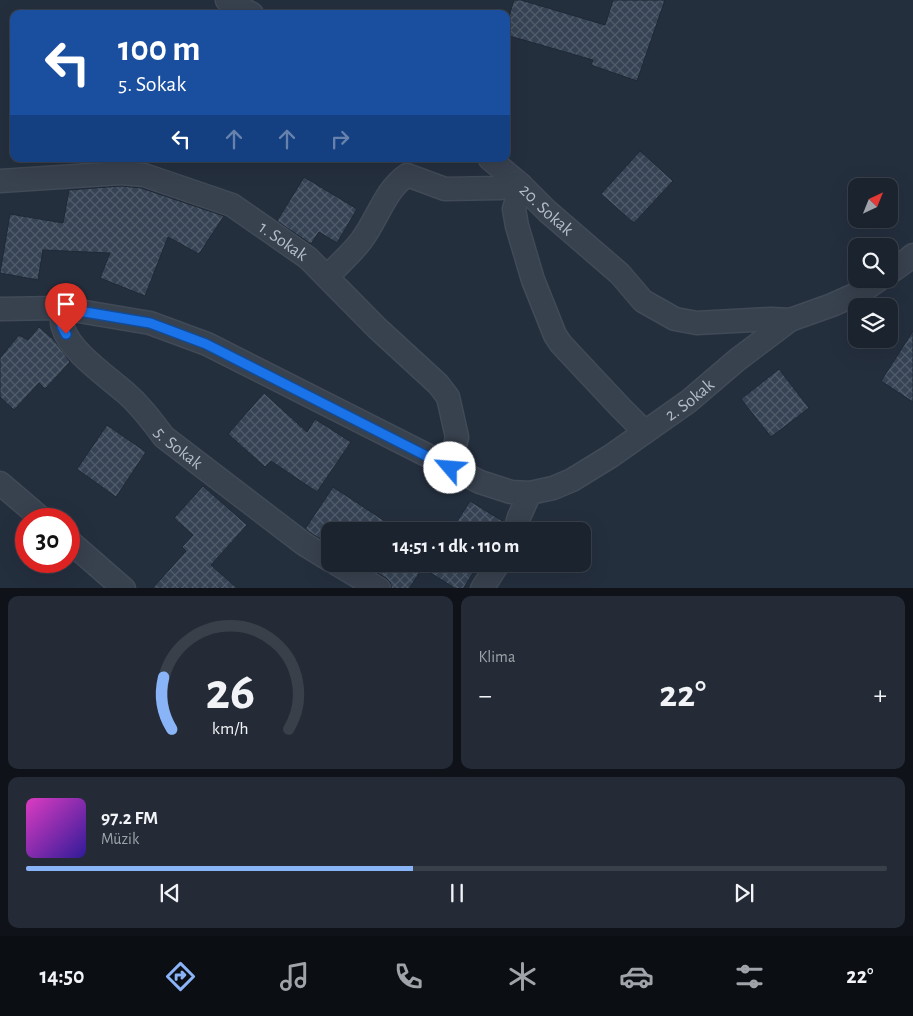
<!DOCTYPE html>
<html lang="tr">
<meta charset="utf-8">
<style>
:root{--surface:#1b232e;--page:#242b36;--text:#f1f3f6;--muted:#a0a4aa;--line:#39404a;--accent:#8ab4f8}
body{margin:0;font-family:"Alegreya Sans",sans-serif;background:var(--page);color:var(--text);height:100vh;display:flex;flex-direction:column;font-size:19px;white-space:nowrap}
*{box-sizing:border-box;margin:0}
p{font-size:16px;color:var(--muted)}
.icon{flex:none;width:28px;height:28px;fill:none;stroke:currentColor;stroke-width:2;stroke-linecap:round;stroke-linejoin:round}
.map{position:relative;height:588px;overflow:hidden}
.details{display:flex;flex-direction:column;gap:8px;padding:8px;background:#0f1319;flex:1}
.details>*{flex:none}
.guide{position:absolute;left:10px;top:10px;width:500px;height:152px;border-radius:10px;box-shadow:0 5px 20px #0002,0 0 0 1px var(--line);background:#1a4fa0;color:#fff;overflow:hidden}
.needle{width:32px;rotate:43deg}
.tools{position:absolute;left:848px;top:178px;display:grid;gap:10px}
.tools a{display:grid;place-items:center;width:50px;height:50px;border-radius:10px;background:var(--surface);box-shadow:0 5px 20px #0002,0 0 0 1px var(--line);font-size:25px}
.speed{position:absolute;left:15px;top:508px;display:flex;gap:10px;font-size:25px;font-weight:700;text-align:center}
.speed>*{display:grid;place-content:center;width:65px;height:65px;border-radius:50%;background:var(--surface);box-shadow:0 5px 20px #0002,0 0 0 1px var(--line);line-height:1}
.speed .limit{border:8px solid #d22;background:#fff;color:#111}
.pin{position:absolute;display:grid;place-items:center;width:42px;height:42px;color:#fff;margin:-51px -21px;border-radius:50% 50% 50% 0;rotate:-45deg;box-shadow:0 0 5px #0007}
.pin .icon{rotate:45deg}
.me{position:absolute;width:55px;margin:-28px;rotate:297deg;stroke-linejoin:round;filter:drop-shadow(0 0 4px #0008)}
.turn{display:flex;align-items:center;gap:18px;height:105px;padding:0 25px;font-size:22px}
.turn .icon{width:65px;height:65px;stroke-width:2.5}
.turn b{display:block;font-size:35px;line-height:42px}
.lanes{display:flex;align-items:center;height:48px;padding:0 25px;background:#0003;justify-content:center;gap:25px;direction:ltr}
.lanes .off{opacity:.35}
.big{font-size:38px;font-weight:700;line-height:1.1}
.details .widget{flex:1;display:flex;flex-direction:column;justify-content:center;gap:8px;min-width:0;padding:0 18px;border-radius:10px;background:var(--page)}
.details .dial{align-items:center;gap:0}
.dial svg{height:130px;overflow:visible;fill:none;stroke:var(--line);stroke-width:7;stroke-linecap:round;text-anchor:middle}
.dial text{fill:var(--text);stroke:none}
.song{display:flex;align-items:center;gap:15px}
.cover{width:60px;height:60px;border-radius:8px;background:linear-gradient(135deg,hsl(310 70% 55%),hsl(250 70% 35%))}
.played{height:5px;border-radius:2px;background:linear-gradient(90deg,var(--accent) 45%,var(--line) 45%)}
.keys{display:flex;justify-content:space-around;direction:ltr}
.heat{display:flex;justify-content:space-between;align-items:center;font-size:28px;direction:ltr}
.details .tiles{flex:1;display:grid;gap:8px;grid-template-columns:1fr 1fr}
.widget:last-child{grid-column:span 2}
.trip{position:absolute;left:321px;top:522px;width:270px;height:50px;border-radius:10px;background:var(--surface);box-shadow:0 5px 20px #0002,0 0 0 1px var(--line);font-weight:700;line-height:50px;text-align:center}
.dock{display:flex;height:80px;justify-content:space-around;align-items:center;background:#0b0e12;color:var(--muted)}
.dock .icon{width:35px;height:35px}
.dock .current{color:var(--accent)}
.dock b{font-size:22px;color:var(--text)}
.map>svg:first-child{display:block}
</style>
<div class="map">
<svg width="913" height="589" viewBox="0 0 913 589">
<defs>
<pattern id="building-cross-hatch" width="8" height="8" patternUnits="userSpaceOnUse" patternTransform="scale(1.25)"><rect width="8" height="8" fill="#364354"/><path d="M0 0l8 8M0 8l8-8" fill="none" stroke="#515c6b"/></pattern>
</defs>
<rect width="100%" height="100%" fill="#242f3e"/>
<!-- building -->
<path fill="url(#building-cross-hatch)" stroke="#1f2835" d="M514 0H521L605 25 613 0H665L637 81 591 65 593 60 506 35V26Z
M640 151 673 181 634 223 601 194Z
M304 177 357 209 337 243 319 232 311 244 277 221Z
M121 186 141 188 224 216 199 254 168 237 145 296 100 278 110 253 43 250 38 280 0 273 10 214 63 223 69 190Z
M39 327 54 340 70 362 45 389 39 383 14 410 0 397V358L19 335 28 340Z
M913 331V402L881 381Z
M779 369 809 408 771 437 741 399Z
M264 393 307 432 315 419 351 442 317 492 271 461 265 467 228 434Z
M107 425 146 452 116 497 77 469Z
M203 486 247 525 211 565 238 589H152L186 551 182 547 193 535 174 518Z
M333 487 400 531H330V545L311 533 305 529Z
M470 501 504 522 502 531H451Z
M362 564H425L409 589H392L390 582 386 578Z
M430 564H483L481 566 478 565 463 589H456L426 570Z"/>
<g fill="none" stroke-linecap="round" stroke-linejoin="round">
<!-- street casing -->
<g stroke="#414a57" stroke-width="25">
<g id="street">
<path d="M227 0 252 14"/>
<path id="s1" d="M490 159 521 185 547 211 620 274 643 301 675 319 697 323 771 319 790 320"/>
<path id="s2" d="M0 181 121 173 144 175 232 205 308 258 377 328 438 384 448 397 457 437 450 468"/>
<path d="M521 185 514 209 517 226 533 280 555 335 561 344 621 408 645 432"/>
<path d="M889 273 906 261 913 255"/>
<path d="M327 277C338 265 351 254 361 241 378 219 384 191 407 175L445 189 499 188 521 185"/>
<path id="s3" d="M61 308C62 314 61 321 63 327 69 351 108 377 126 393 141 406 152 421 164 437L304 544 330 560"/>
<path id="s4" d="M0 309 61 308 150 323 207 344 480 482 511 492 530 493 553 488 572 480 611 456 689 401 737 360 790 320 832 305 861 292 880 279"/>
<path d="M0 483 42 519"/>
<path d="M515 531 519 517 530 493"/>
<path d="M69 541 124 589"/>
<path d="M337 564 379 589"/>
<path d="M482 589 498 564"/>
</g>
</g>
<!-- street -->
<use href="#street" stroke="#38414e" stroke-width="22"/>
</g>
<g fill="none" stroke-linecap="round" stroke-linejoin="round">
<!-- route casing -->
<g stroke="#114b97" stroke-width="12">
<path id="route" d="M66 334 62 326 61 308 150 323 206 344 450 468"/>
</g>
<!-- route -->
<use href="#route" stroke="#1a73e8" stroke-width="9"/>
</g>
<g text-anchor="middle" stroke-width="5" stroke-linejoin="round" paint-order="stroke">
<!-- street labels -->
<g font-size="18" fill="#b4bcc9" stroke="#1d2633">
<text dy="6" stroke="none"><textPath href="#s1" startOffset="76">20. Sokak</textPath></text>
<text dy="6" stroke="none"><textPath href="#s2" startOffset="300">1. Sokak</textPath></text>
<text dy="6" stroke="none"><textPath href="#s4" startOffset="756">2. Sokak</textPath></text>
<text dy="6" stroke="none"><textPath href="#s3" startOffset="188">5. Sokak</textPath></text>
</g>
</g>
</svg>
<div class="tools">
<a><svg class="needle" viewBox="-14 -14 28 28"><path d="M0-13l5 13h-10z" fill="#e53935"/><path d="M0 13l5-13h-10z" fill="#a0a4aa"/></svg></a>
<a><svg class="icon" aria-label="search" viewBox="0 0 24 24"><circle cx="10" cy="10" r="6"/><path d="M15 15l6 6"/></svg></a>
<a><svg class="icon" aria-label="layers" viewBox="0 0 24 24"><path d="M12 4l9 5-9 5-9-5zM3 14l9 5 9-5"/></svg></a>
</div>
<div class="speed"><div class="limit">30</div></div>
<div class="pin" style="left:66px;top:334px;background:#d93025"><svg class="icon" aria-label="arrive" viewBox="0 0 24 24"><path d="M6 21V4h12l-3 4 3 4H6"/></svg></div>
<svg class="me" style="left:450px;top:468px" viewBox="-20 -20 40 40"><circle r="19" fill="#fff"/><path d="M0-13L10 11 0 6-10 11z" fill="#1a73e8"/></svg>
<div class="trip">14:51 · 1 dk · 110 m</div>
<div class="guide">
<div class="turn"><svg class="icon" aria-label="left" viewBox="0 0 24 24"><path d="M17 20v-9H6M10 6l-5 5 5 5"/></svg><div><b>100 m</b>5. Sokak</div></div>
<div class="lanes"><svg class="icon" aria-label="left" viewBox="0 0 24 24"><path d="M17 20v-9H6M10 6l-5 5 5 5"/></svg><svg class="icon off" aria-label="ahead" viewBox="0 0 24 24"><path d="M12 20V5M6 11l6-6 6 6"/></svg><svg class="icon off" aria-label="ahead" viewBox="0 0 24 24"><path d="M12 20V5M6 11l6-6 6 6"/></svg><svg class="icon off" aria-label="right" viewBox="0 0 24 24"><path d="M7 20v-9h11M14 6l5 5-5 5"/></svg></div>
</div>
</div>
<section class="details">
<div class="tiles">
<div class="widget dial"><svg viewBox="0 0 100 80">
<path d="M14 69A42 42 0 1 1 86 69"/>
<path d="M14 69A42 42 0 0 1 9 37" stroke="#8ab4f8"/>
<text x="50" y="56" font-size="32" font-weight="700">26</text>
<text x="50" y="72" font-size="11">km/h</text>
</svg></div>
<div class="widget"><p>Klima</p>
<div class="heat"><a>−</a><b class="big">22°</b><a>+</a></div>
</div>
<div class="widget">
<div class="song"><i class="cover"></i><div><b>97.2 FM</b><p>Müzik</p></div></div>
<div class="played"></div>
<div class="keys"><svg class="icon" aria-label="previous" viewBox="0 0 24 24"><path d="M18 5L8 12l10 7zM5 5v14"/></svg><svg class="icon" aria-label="pause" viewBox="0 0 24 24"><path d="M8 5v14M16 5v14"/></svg><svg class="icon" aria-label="next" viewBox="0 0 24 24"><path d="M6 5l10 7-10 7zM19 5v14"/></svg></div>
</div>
</div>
</section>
<nav class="dock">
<b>14:50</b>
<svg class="icon current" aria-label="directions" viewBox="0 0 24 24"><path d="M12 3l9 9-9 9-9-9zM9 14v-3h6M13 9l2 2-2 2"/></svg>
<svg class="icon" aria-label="music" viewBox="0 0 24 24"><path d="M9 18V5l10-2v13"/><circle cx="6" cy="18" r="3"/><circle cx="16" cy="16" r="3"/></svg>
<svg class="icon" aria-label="phone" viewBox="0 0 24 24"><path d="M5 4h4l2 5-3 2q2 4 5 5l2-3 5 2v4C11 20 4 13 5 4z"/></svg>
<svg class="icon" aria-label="climate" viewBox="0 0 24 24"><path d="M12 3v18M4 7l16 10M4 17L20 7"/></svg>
<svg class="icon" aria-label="car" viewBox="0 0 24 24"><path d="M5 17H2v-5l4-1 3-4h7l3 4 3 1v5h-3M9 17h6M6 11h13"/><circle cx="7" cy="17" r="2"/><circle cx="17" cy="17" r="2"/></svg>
<svg class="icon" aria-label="filters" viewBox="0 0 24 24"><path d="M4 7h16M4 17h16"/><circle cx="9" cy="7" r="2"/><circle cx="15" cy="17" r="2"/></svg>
<b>22°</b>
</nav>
